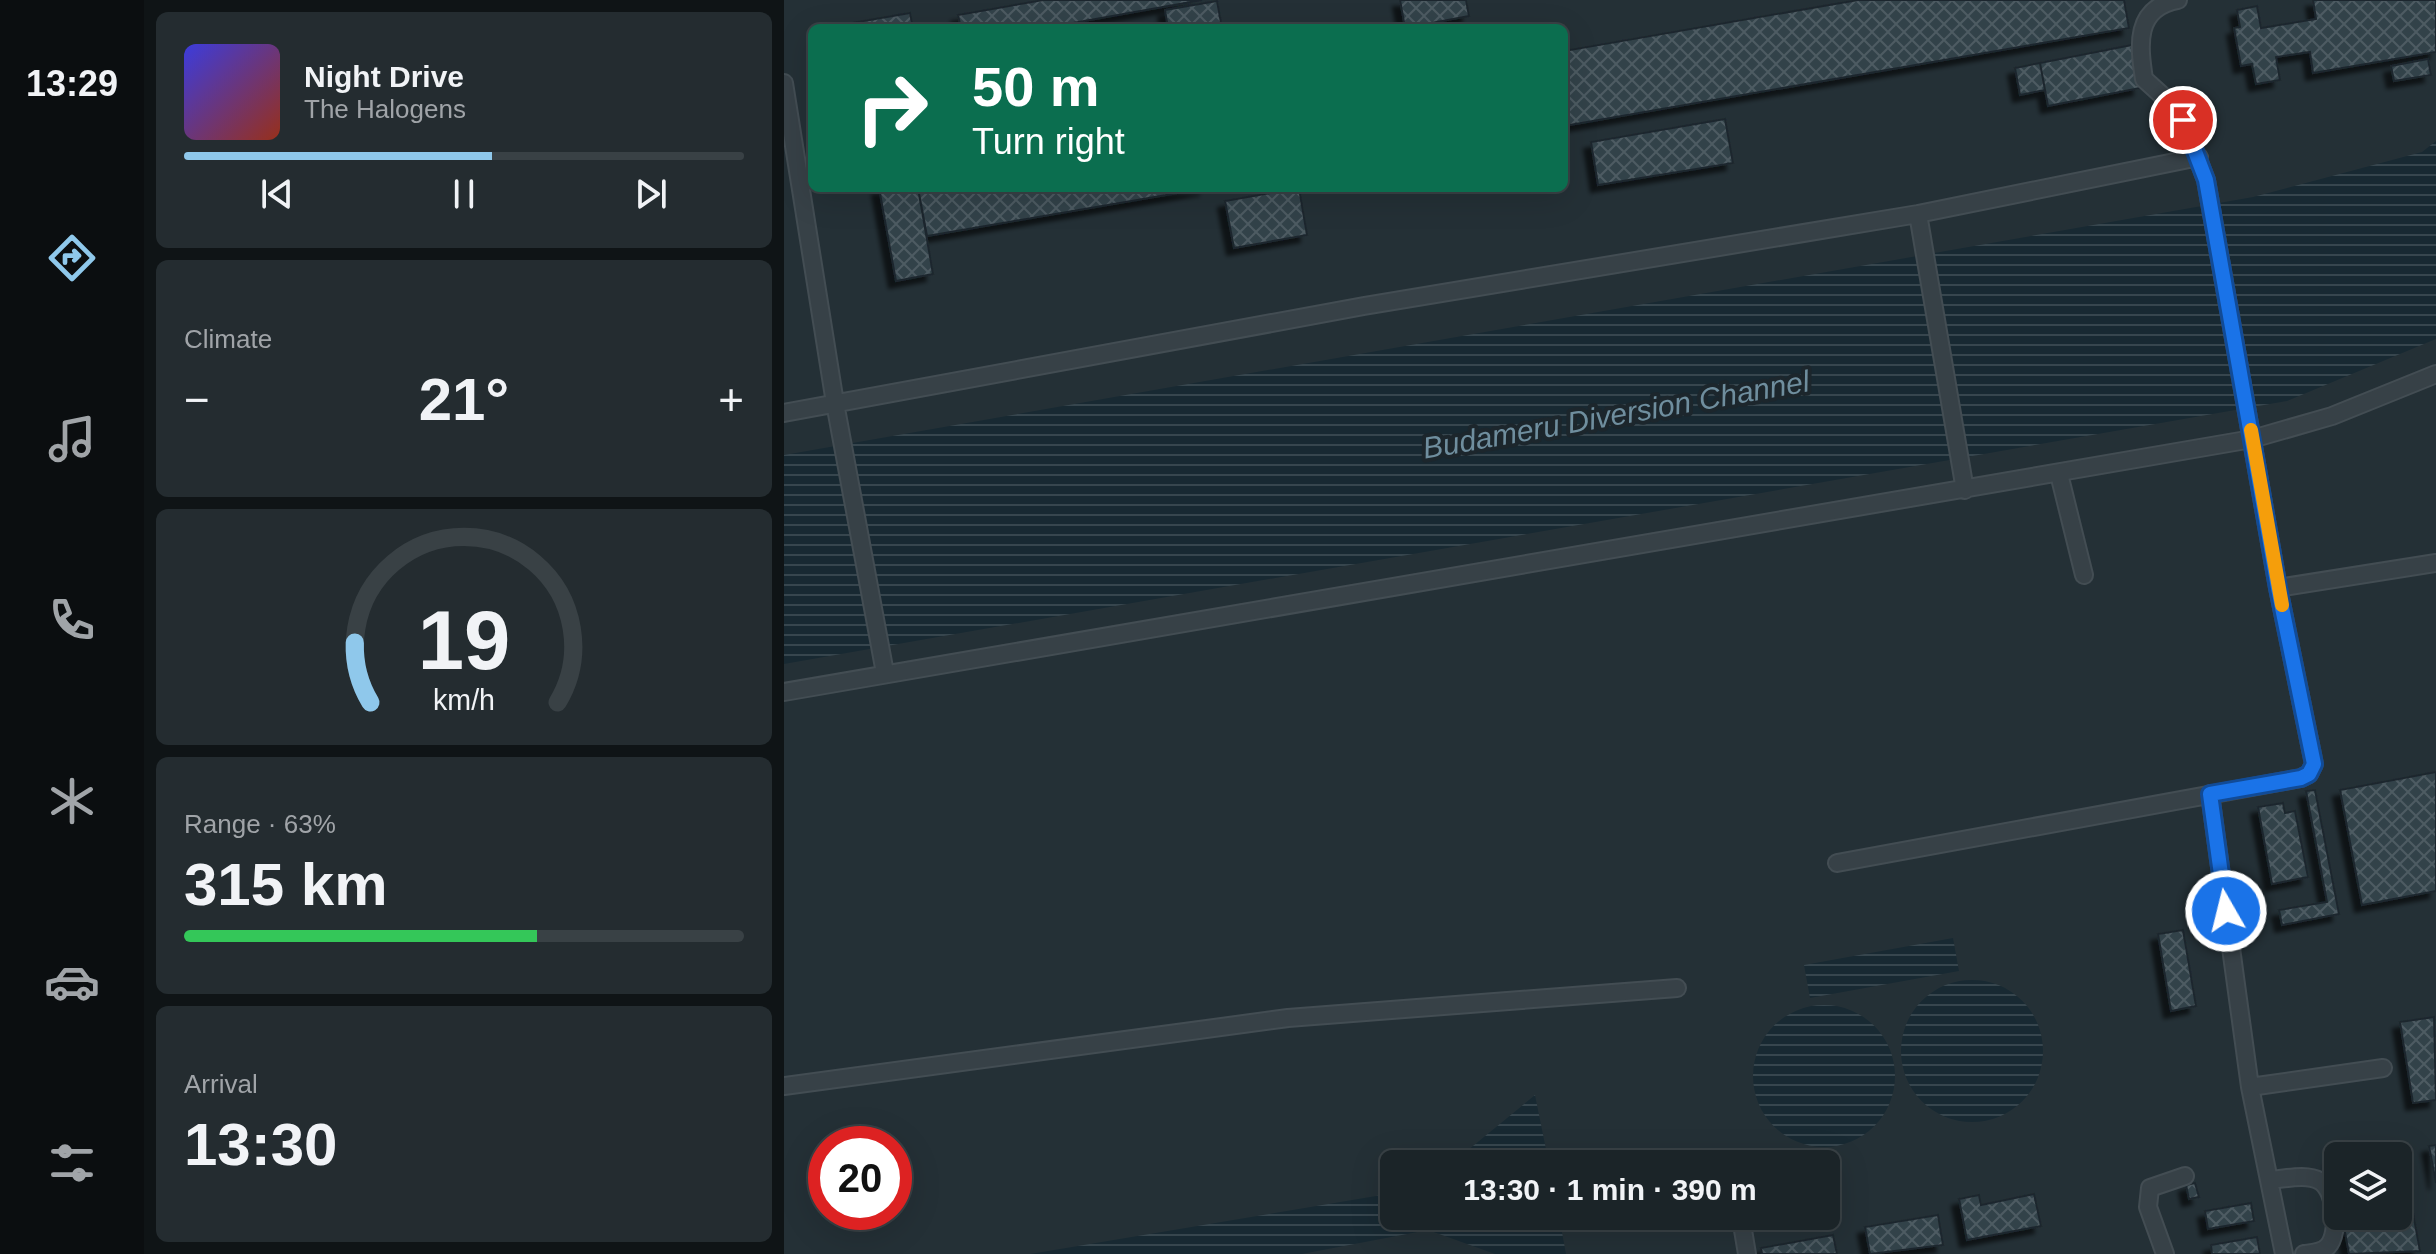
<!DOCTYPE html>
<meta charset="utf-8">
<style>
:root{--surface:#1b2428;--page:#242c30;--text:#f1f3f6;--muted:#a0a4a8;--line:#394145;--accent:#8fc8eb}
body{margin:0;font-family:Arial,sans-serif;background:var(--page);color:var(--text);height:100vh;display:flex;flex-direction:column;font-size:30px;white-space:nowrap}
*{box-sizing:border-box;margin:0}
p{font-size:26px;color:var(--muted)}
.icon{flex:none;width:44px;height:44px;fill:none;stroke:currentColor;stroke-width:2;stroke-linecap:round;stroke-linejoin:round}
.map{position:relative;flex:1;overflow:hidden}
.sheet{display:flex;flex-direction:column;gap:12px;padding:12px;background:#0f1416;width:640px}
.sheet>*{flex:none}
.top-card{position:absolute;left:24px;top:24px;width:760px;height:168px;border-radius:12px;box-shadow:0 8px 32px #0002,0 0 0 2px var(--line);background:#0b6e4f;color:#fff;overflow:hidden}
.buttons{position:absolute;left:1540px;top:1142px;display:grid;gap:16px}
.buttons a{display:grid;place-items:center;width:88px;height:88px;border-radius:12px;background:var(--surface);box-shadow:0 8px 32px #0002,0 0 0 2px var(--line);font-size:40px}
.speed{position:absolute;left:24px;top:1126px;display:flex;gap:16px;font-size:40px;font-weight:700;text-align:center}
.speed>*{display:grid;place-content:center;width:104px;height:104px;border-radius:50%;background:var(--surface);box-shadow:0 8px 32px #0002,0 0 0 2px var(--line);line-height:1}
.speed .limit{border:12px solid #d22;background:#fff;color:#111}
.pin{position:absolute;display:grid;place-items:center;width:68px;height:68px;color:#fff;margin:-34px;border:4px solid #fff;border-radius:50%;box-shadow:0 2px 8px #0007}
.me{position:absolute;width:88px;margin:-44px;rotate:352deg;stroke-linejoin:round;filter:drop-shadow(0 0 6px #0008)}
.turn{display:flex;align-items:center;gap:28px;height:168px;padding:0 32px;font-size:36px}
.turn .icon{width:104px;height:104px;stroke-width:2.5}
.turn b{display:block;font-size:56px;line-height:68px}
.big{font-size:60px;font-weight:800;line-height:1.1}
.sheet .card{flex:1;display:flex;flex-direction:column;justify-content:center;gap:12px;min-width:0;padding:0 28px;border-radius:12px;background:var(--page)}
.sheet .dial{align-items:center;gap:0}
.dial svg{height:208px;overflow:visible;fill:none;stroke:var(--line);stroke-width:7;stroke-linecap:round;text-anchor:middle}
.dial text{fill:var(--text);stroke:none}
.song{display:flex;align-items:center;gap:24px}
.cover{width:96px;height:96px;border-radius:12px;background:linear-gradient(135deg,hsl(240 70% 55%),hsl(10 70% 35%))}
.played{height:8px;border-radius:4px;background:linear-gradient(90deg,var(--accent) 55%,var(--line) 55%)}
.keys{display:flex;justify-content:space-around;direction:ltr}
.heat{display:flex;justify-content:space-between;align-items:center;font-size:44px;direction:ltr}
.charge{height:12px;border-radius:6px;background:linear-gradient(90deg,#34c759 63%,var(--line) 0)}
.trip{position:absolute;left:596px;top:1150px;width:460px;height:80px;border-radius:12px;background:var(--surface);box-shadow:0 8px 32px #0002,0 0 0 2px var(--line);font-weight:800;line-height:80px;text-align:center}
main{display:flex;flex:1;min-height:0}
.tab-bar{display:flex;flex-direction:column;width:144px;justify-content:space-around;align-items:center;background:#0b0e10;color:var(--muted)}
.tab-bar .icon{width:56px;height:56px}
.tab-bar .active{color:var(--accent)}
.tab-bar b{font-size:36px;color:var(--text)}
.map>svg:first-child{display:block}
</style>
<main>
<nav class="tab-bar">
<b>13:29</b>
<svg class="icon active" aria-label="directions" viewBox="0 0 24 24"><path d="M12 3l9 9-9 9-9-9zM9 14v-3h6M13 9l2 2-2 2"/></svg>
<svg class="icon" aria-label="music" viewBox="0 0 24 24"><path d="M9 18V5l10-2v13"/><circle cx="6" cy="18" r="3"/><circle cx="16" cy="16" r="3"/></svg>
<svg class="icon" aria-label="phone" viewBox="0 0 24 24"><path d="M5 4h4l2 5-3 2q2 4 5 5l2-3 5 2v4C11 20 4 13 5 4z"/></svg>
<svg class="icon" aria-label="climate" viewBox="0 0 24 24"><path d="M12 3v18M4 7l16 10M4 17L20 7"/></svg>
<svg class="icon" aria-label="car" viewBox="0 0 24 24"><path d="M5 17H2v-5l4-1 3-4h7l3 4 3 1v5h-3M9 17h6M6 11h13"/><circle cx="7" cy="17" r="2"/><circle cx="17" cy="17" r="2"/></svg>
<svg class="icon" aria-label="filters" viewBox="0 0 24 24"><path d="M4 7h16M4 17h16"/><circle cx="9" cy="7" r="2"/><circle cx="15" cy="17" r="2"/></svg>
</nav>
<section class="sheet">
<div class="card">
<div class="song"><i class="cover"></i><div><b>Night Drive</b><p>The Halogens</p></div></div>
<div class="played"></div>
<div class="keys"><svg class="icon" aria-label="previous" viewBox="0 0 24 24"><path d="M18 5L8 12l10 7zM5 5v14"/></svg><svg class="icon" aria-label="pause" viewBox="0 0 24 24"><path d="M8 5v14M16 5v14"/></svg><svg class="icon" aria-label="next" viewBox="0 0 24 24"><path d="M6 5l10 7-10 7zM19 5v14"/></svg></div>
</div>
<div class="card"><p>Climate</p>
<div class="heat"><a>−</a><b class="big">21°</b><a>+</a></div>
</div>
<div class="card dial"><svg viewBox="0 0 100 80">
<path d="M14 69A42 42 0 1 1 86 69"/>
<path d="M14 69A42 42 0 0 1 8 46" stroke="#8fc8eb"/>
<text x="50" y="56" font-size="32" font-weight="700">19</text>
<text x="50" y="72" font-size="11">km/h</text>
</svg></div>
<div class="card"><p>Range · 63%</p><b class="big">315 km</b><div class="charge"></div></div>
<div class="card"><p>Arrival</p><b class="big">13:30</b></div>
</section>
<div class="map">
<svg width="1652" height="1254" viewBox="0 0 1652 1254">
<defs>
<pattern id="water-rules" width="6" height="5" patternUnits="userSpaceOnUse" patternTransform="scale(2)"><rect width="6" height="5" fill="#182932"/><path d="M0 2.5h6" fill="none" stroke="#37464e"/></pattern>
<pattern id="building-cross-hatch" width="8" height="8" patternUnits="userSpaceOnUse" patternTransform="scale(2)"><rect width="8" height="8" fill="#33424a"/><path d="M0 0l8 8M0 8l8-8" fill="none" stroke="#4e5b62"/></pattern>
<filter id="shadow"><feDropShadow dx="-7" dy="7" stdDeviation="2" flood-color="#0009"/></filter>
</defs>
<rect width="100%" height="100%" fill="#243036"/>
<!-- water -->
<path fill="url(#water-rules)" d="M1652 141V339L1503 401 0 664V455L1469 197 1638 152Z
M1169 938 1175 971 1026 998 1020 965Z
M1117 1051a71 71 0 1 1 142 0a71 71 0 1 1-142 0Z
M969 1076a71 71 0 1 1 142 0a71 71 0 1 1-142 0Z
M751 1095 765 1164H667Z
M610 1193V1216H775L782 1254H711L644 1230 518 1254H246Z"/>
<!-- building -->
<path fill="url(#building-cross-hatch)" stroke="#1e282e" stroke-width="2" filter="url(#shadow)" d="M259 0H418L261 28H177L174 15Z
M616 0H682L685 16 621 28Z
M1074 0H1340L1345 28 780 126V51Z
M1529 0H1652V52L1529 73 1526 52 1492 57 1496 80 1472 84 1468 64 1457 66 1450 28 1456 27 1453 10 1473 6 1477 28 1532 19Z
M433 1 438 28H384L381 10Z
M126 13 129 28H63L62 24Z
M1348 45 1356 88 1264 106 1256 63Z
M1644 59 1647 75 1610 81 1607 66Z
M1256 63 1261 90 1236 95 1231 68Z
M941 119 949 163 814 185 807 142Z
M95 188H134L149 274 112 281Z
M134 188H423L143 236Z
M515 188 523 235 450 248 441 201Z
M1652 772V891L1578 905 1556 790Z
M1531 790 1555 914 1498 925 1495 910 1543 902 1522 791Z
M1499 803 1501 813 1511 811 1524 877 1488 884 1474 807Z
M1474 891 1481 925 1468 927 1462 893Z
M1399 930 1412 1006 1387 1011 1374 934Z
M1650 1017 1652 1100 1629 1103 1616 1022Z
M1652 1145V1183L1645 1146Z
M1617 1148 1636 1251 1565 1254 1558 1216H1614V1156H1573Z
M1554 1159V1195L1548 1160Z
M1411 1183 1415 1197 1405 1199 1402 1185Z
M1250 1194 1257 1226 1183 1240 1175 1199 1195 1195 1197 1205Z
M1467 1203 1470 1221 1424 1229 1421 1211Z
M1154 1215 1159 1245 1086 1254 1081 1227Z
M1049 1235 1053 1254H978L977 1248Z
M1473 1237 1476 1254H1428L1427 1245Z"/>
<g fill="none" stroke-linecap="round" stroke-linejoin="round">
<!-- minor casing -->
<g stroke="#434d53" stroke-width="20">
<path id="minor" d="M0 83 51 403 101 673
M1134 214 1181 490
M0 413 580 306 1134 214 1415 157
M1275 474 1300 575
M1494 588 1652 563
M0 692 1468 439 1548 416 1652 374
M1426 794 1466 1087 1500 1254
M1053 863 1517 778 1525 774 1530 764 1494 588 1422 180 1399 120 1391 107 1360 79C1355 46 1350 8 1394 0
M0 1086 504 1018 893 988
M1466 1087 1599 1068
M1485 1180C1501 1179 1522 1173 1536 1181 1552 1191 1556 1233 1544 1246 1538 1253 1528 1253 1520 1254
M958 1224 963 1254
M1381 1254 1364 1207 1366 1188 1401 1176"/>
</g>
<!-- minor -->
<use href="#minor" stroke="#374147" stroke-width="16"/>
</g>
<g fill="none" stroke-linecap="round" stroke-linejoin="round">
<!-- route casing -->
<g stroke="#114b97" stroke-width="20">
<path id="route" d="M1399 120 1422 180 1494 588 1530 764 1525 774 1517 778 1426 794 1442 911"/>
</g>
<!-- route -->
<use href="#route" stroke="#1a73e8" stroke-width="14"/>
<!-- slow -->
<path stroke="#f59e0b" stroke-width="14" d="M1467 430 1498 605"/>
</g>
<g text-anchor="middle" stroke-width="8" stroke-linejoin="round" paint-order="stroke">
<!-- water labels -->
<g font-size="30" font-style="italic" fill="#6f8e9e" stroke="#1c262c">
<text transform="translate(832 415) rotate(-10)" y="10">Budameru Diversion Channel</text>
</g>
</g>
</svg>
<div class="buttons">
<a><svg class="icon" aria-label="layers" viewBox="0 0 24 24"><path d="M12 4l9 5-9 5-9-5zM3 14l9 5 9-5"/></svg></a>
</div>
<div class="speed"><div class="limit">20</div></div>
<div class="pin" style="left:1399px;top:120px;background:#d93025"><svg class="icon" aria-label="arrive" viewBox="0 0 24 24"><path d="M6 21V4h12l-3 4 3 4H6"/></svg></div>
<svg class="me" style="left:1442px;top:911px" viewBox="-20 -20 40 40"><circle r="17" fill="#1a73e8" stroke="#fff" stroke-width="3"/><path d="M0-11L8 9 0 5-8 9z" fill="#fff"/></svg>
<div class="trip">13:30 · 1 min · 390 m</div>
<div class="top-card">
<div class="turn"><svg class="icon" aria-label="right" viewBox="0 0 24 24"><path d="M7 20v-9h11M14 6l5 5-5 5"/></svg><div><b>50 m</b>Turn right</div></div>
</div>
</div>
</main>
